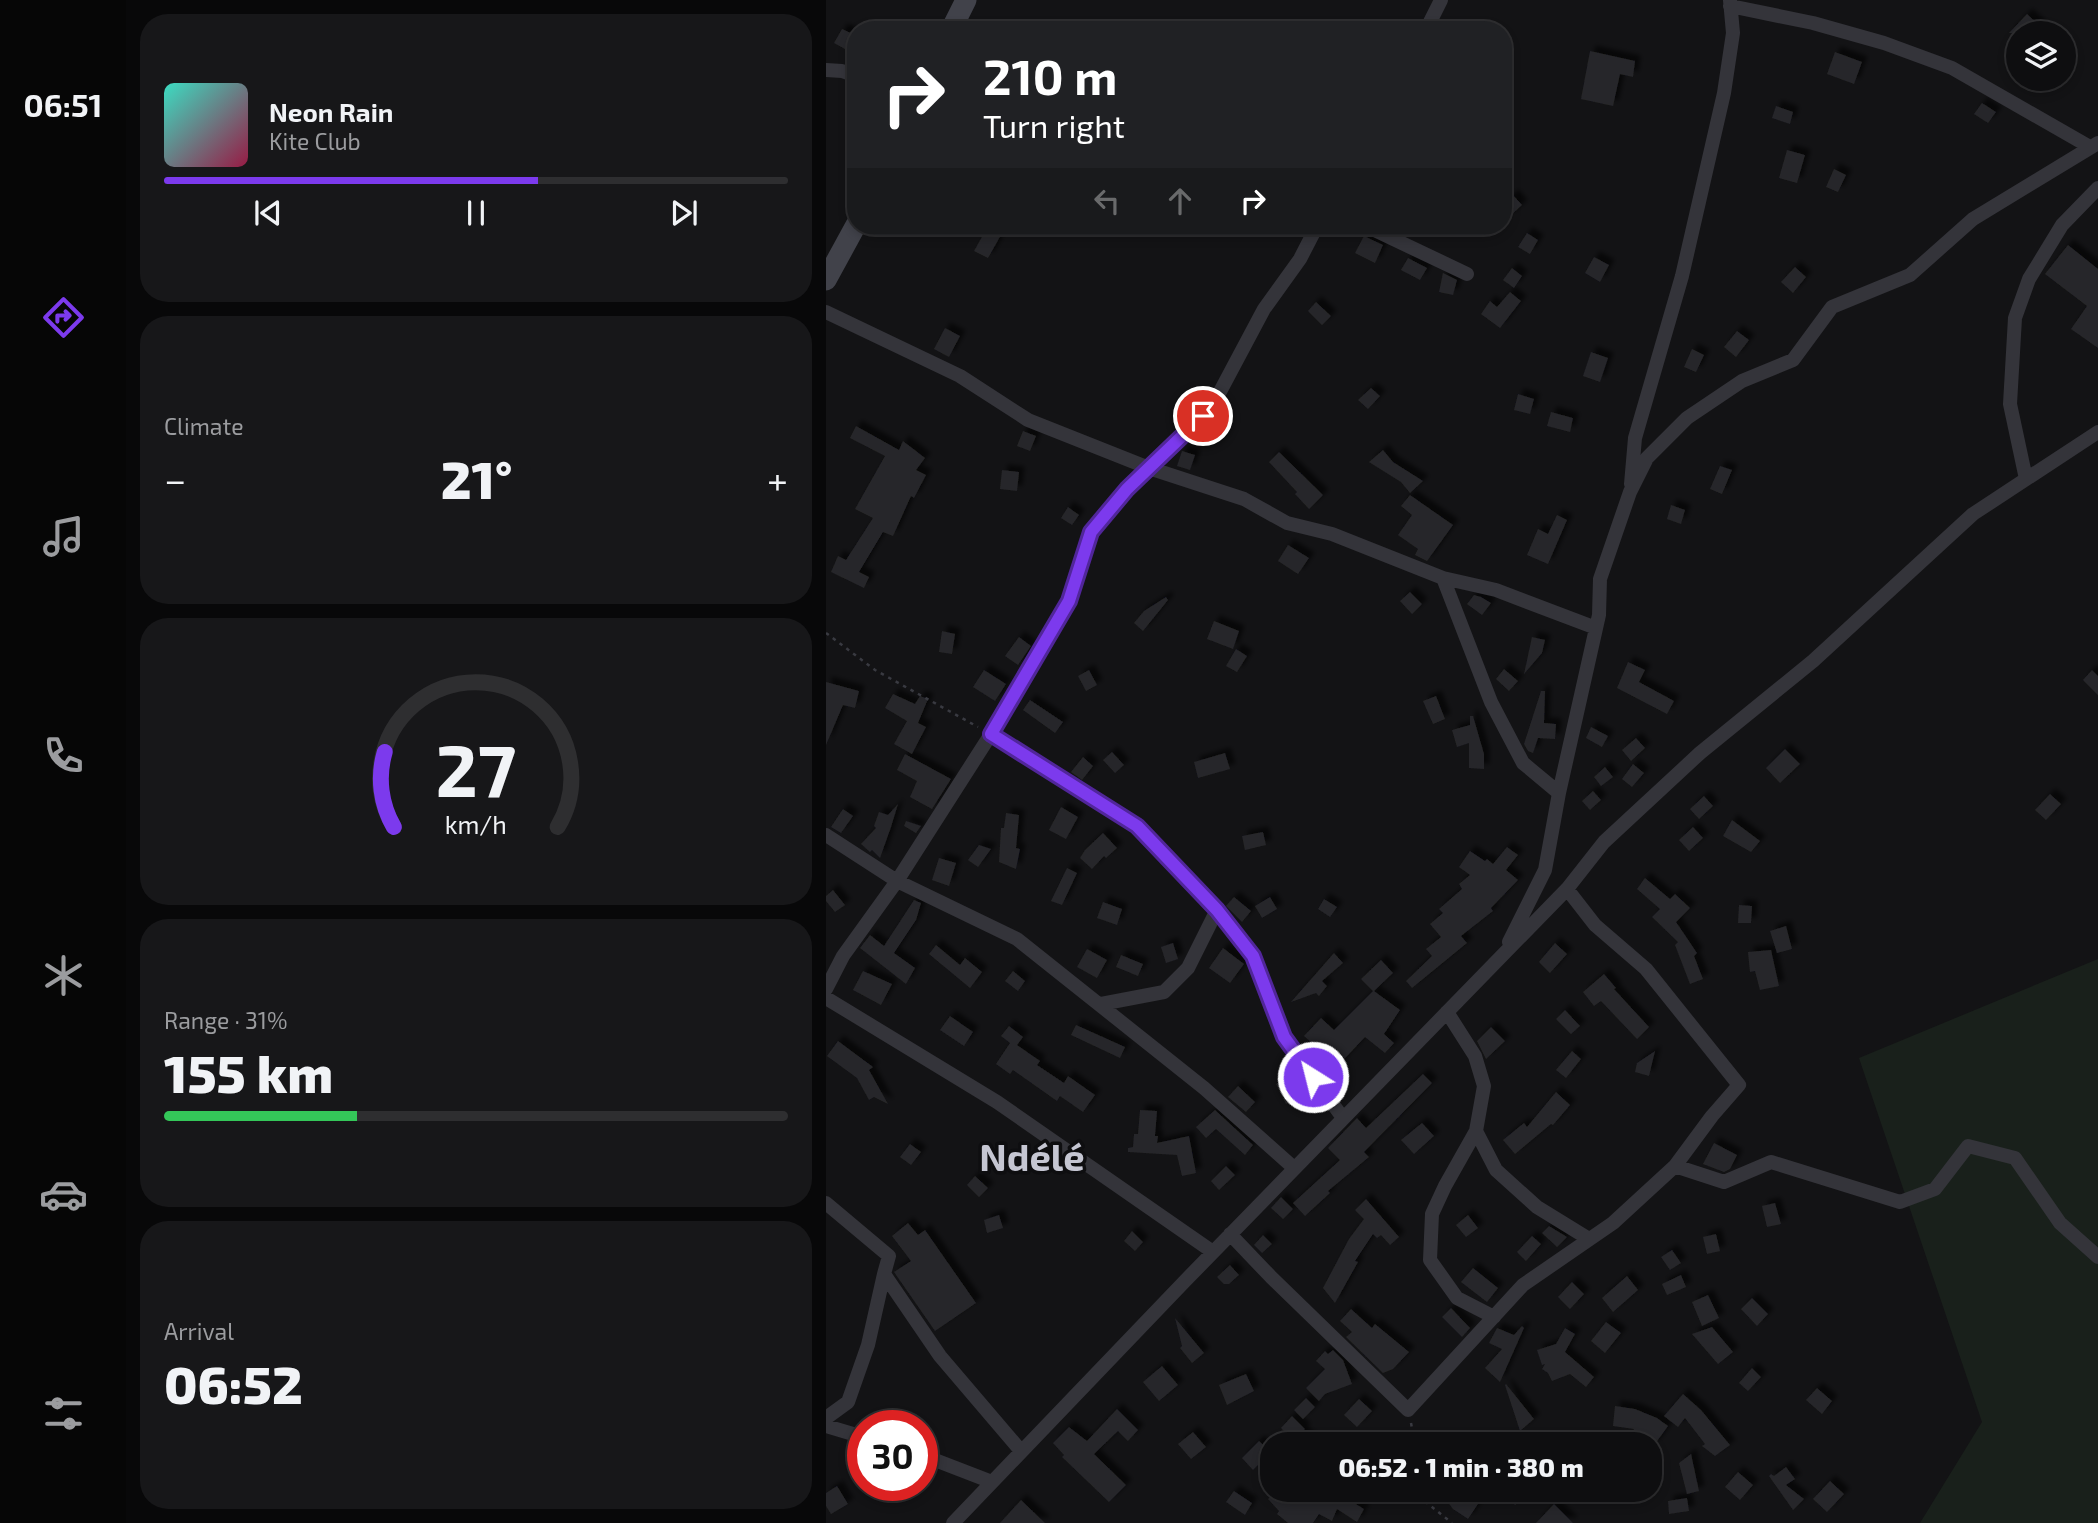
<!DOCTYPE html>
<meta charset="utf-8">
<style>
:root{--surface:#0e0e10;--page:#171719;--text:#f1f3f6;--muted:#9b9c9f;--line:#2e2e30;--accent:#7c3aed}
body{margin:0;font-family:"Exo 2",sans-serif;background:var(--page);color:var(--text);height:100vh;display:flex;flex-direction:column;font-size:26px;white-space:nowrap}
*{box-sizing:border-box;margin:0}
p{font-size:23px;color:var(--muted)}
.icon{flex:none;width:38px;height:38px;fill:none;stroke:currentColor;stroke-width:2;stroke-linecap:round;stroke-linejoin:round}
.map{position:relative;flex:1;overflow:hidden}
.panel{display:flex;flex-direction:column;gap:14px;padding:14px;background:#080809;width:700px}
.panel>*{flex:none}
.guide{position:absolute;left:21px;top:21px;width:665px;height:214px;border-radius:28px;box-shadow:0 4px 10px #0003,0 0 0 2px var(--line);background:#202124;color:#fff;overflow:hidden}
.buttons{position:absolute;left:1180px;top:21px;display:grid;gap:14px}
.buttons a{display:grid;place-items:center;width:70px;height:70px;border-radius:50%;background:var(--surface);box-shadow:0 4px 10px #0003,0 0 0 2px var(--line);font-size:35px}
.speed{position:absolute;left:21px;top:1410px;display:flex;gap:14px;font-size:35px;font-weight:700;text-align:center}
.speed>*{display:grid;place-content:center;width:91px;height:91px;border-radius:50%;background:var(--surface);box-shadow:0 4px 10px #0003,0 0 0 2px var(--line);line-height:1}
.speed .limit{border:10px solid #d22;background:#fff;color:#111}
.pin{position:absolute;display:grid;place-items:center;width:60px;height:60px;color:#fff;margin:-30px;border:4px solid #fff;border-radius:50%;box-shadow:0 2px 7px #0007}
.me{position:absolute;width:77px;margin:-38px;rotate:324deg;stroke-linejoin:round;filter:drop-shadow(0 0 5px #0008)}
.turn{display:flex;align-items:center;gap:24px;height:147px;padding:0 21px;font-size:32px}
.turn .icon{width:91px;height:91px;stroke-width:2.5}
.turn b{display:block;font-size:49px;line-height:60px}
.lanes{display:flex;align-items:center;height:66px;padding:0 21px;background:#0003;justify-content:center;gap:35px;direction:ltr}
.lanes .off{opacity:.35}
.big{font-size:52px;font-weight:800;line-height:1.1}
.panel .widget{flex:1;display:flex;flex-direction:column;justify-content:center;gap:10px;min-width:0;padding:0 24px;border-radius:28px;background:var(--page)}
.panel .dial{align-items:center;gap:0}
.dial svg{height:182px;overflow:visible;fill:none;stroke:var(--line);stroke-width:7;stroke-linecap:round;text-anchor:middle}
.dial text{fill:var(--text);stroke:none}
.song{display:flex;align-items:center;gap:21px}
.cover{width:84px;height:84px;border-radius:10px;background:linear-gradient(135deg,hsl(170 70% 55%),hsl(340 70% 35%))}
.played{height:7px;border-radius:4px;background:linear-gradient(90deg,var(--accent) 60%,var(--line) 60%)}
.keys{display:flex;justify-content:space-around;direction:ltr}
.heat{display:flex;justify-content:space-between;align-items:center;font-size:38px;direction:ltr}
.charge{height:10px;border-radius:5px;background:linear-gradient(90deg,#34c759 31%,var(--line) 0)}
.trip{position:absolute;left:434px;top:1432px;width:402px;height:70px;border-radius:28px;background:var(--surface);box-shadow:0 4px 10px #0003,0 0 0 2px var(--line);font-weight:800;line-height:70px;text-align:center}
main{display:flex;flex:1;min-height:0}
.tab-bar{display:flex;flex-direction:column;width:126px;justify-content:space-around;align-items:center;background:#060606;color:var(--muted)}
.tab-bar .icon{width:49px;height:49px}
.tab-bar .on{color:var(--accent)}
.tab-bar b{font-size:32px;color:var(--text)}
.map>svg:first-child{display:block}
</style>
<main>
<nav class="tab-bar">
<b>06:51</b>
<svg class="icon on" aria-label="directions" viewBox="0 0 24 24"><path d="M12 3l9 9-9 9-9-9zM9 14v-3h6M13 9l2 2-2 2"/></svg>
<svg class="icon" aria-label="music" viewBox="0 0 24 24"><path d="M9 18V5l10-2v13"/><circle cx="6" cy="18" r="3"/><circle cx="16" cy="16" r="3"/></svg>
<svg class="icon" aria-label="phone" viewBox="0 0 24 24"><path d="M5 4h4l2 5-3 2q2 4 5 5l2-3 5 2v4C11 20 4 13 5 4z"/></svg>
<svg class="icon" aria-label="climate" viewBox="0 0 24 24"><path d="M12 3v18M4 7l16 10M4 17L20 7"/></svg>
<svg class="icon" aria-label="car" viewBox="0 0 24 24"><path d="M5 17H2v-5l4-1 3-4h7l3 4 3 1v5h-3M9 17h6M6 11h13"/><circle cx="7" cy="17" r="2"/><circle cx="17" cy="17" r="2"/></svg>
<svg class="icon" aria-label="filters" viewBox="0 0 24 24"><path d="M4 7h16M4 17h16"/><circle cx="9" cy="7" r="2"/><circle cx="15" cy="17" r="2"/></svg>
</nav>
<section class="panel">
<div class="widget">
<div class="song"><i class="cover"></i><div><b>Neon Rain</b><p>Kite Club</p></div></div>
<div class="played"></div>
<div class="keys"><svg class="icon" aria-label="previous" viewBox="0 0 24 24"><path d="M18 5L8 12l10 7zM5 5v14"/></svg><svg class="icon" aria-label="pause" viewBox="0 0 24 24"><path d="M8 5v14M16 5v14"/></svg><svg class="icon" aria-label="next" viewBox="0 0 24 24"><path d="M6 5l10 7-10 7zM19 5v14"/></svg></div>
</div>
<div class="widget"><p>Climate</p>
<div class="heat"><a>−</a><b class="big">21°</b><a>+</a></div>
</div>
<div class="widget dial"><svg viewBox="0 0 100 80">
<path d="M14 69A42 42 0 1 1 86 69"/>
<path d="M14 69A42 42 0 0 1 10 36" stroke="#7c3aed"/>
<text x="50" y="56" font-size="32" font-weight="700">27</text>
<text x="50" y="72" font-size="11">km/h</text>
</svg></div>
<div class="widget"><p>Range · 31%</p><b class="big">155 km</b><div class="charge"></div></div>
<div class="widget"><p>Arrival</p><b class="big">06:52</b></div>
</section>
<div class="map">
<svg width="1272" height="1523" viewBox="0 0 1272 1523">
<defs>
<filter id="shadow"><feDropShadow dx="5.5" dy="-5.5" stdDeviation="2" flood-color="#0009"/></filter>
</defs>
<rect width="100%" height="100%" fill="#131315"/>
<!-- green -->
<path fill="#19201b" d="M1272 959V1523H1094L1156 1422 1033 1058Z"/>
<!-- building -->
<path fill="#262629" filter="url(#shadow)" d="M1201 14 1222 33H1183Z
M16 29 27 34 19 49 8 43Z
M764 51 809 61 807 77 794 74 787 106 755 99Z
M1009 52 1036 62 1028 84 1001 74Z
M1156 103 1170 112 1162 123 1148 114Z
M950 106 967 112 964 124 946 118Z
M961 150 979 155 971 183 953 178Z
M1008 169 1020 175 1012 192 1000 187Z
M687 195 696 205 683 217 677 211V204Z
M161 228 175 235 162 258 148 251Z
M701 233 712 240 704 254 692 247Z
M538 236 557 245 549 263 529 253Z
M1242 245 1272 269V348L1245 329 1261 306 1219 274Z
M768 257 783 265 774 282 759 273Z
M582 258 601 268 594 280 575 270Z
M969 267 980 277 967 293 955 282Z
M686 268 696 276 688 288 677 280Z
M617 273 631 280 627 295 613 292Z
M684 292 695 301 674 328 655 314 664 301 671 307Z
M490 302 505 316 496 325 482 311Z
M119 328 134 336 123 357 108 349Z
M911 331 923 340 910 357 898 347Z
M866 349 878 355 870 372 858 367Z
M765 352 782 358 774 382 757 376Z
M545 388 554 396 542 409 532 400Z
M692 394 708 399 704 414 688 410Z
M725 412 747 418 744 432 721 426Z
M30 426 73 450 77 441 99 458 90 470 100 475 88 498 85 496 67 536 57 532 33 572 43 577 38 588 5 572 12 556 20 560 47 518 29 509 59 456 24 438Z
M197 431 210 436 204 451 191 446Z
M557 450 567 462 597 481 584 493 575 482 543 462Z
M356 451 369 455 364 470 351 466Z
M453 452 497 495 483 509 469 494 471 492 443 462Z
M894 466 906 470 896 494 884 489Z
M176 470 193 472 191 491 174 489Z
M584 495 627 525 601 561 589 555 592 549 572 535 586 515 575 506Z
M845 505 859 510 855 524 841 519Z
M242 507 253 515 246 525 235 518Z
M731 515 741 520 722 564 701 555 712 529 722 534Z
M462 545 483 558 472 574 452 561Z
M584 592 596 604 586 614 574 601Z
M648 595 655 597 665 603 656 615 641 604Z
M340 597 342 600 317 631 308 623 318 611Z
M388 621 413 631 407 649 381 639Z
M116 631 129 634 126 654 113 652Z
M193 637 205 646 192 665 179 656Z
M706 637 719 640 716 653 698 674Z
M410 649 421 656 411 672 400 666Z
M802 662 819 670 813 682 848 701 841 714 791 688Z
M678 669 692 681 683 691 670 679Z
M158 670 180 684 169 701 147 687Z
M263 670 271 685 260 691 252 676Z
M1266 670 1272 676V695L1257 680Z
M0 682 33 691 29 708 17 705 0 745Z
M715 691H719L718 723 730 724 729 739 712 738 707 753 702 751 698 744Z
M67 694 89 704 94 696 102 699 92 723 100 727 86 754 68 744 81 721 59 708Z
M610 696 619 719 607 724 597 701Z
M204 700 237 722 229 733 197 710Z
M644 716H647L658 754V769L643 768V743L631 747 626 730 644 725Z
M765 727 782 736 776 747 760 738Z
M810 738 819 748 805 761 796 750Z
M959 749 974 764 954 783 940 768Z
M286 752 298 765 289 773 277 760Z
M399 753 404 769 372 778 368 762Z
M79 754 125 779 106 809 84 797 91 781 71 770Z
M257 757 267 766 256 780 245 772Z
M807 764 818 773 806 787 796 779Z
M779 767 787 777 775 786 768 777Z
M767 791 775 800 764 810 756 801Z
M1224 794 1235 804 1220 820 1209 810Z
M878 796 887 806 873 819 864 809Z
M72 804 65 827 54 858 46 850 44 852 35 844 50 828 48 826 53 812 62 815Z
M235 807 252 817 240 839 223 830Z
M17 809 27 816 15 833 5 827Z
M180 813 193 815 190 848 194 849 190 869 173 862 175 828H178Z
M906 820 934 841 925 852 897 836Z
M80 821 95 826 90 833 78 826Z
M867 827 877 838 863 851 853 840Z
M437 832 440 845 419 850 416 836Z
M277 833 291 848 280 858 278 856 266 869 254 858 259 850Z
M153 845 165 849 152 867 142 860Z
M681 847 692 855 680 870 692 880 665 908 667 911 635 936 641 943 586 988 580 981 606 956 600 949 615 937 604 924 617 913 613 909 636 889 633 884 644 875 633 867 644 851 659 861 661 859 667 864Z
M113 858 130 863 123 886 106 880Z
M241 868 251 873 236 905 225 901Z
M819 878 844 899 849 894 864 908 850 922 871 953 868 956 877 979 864 984 849 945 852 942 826 917 834 909 811 889Z
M7 890 19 905 9 912 0 901V896Z
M408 897 425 911 416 922 400 906Z
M444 897 451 909 436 918 429 906Z
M498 899 511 907 504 917 492 909Z
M88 900 95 903 90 920 68 953 89 968 80 984 34 948 44 935 58 946Z
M277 902 296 909 291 925 271 918Z
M913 905 926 906 925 923H912Z
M960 926 966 949 951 953 944 931Z
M347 943 352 959 340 963 335 947Z
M729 943 741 954 724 973 713 962Z
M110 945 134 965 139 958 156 972 144 988 103 954Z
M397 948 418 964 404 983 383 968Z
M261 949 281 960 271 978 251 967Z
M945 950 953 986 934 990 929 971 924 972 922 952Z
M508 953 517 963 496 981 501 986 493 996 490 993 465 1002Z
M295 955 317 964 312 976 290 967Z
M555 960 567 973 548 991 574 1010 558 1034 568 1043 559 1053 539 1037 508 1070 495 1058 498 1054 478 1036 495 1018 508 1030 547 991 535 979Z
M37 971 66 984 55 1005 27 990Z
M187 971 199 981 192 991 179 981Z
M778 974 790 988 788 989 823 1027 811 1039 775 1001 768 1006 757 992Z
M739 1010 754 1026 745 1034 730 1019Z
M124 1016 147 1032 138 1046 114 1030Z
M250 1025 299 1047 294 1058 245 1035Z
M183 1026 197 1037 191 1045 214 1061 211 1065 238 1083 242 1076 269 1095 257 1112 234 1096 231 1101 187 1070 184 1074 170 1064 184 1043 175 1036Z
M665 1027 679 1041 660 1059 651 1041Z
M12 1041 47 1067 43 1070 62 1104 48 1097 43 1100 31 1078 1 1056Z
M746 1051 755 1059 740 1078 730 1070Z
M829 1051 823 1076 809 1072 811 1063Z
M597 1074 606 1083 538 1152 543 1157 502 1191 504 1193 479 1216 467 1203 514 1160 502 1148 531 1118 540 1128Z
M462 1077 473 1097 460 1104 450 1084Z
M412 1086 429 1102 420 1112 402 1097Z
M730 1092 744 1105 727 1125 725 1124 689 1154 677 1140 698 1123 701 1127Z
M314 1110 331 1111 329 1136H332L331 1143 363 1136 370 1173 356 1176 351 1155 302 1152V1148L307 1147 308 1134H312Z
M389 1110 427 1145 419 1155 390 1129 380 1138 370 1127Z
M596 1123 608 1136 588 1154 575 1140Z
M888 1143 911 1155 904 1169 898 1172 877 1164Z
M84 1144 95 1152 85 1165 74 1157Z
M400 1166 409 1175 393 1190 385 1181Z
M149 1176 162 1188 153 1197 141 1185Z
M455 1197 467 1209 457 1219 445 1208Z
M540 1199 573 1237 564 1245 555 1235 551 1238 547 1234 529 1261 532 1262 509 1303 497 1288 523 1239 538 1219 529 1210Z
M949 1203 955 1224 941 1227 936 1206Z
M173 1215 177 1228 161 1233 158 1220Z
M642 1215 652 1228 640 1237 630 1225Z
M82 1223 92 1235 99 1230 150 1303 109 1331 68 1272 85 1261 66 1236Z
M723 1226 741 1237 731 1247 716 1233Z
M306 1231 317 1242 309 1251 298 1241Z
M890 1234 894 1251 881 1254 877 1237Z
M437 1235 446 1244 436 1253 428 1245Z
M706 1236 715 1244 700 1261 691 1252Z
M846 1250 855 1263 844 1270 835 1257Z
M404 1265 413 1275 403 1284H398L391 1277Z
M647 1268 672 1288 661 1302 635 1282Z
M855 1275 860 1287 841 1295 836 1284Z
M801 1276 812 1290 787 1312 776 1298Z
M746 1282 758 1294 744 1309 732 1297Z
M882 1295 893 1318 876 1326 866 1302Z
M926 1298 942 1314 931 1326 915 1309Z
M625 1308 644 1328 636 1337 616 1317Z
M525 1309 546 1328 549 1324 583 1352 567 1369 557 1373 520 1337 526 1332 514 1321Z
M349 1318 378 1353 366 1363 354 1348 356 1346Z
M780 1322 795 1333 779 1353 765 1341Z
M696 1326 698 1328 674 1382 659 1368 676 1349 663 1343 671 1328 688 1335Z
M886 1327 907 1352 892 1364 866 1334Z
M739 1328 749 1334 739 1352 768 1377 760 1387 744 1374 726 1381 722 1373 716 1369 719 1364 716 1365 711 1350 730 1344Z
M507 1350 517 1360 526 1384 499 1394 493 1401 480 1388 499 1369 490 1361 499 1351 502 1354Z
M336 1366 352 1385 333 1401 317 1382Z
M926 1368 935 1377 922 1391 913 1383Z
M420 1374 428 1391 401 1405 393 1385Z
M680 1384 708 1419 694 1431 679 1385Z
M991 1388 1006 1401 996 1414 980 1400Z
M857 1394 875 1410 904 1445 889 1456 876 1446 879 1444 859 1418 852 1427 838 1416Z
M480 1398 489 1407 477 1419 468 1410Z
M533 1399 546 1411 531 1427 518 1415Z
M789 1406 809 1409 831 1418 842 1426 829 1444H804L808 1429 787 1426Z
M291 1409 312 1430 302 1441 292 1431 268 1454 300 1485 283 1502 236 1457 238 1455 227 1443 243 1427 261 1441Z
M466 1416 479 1429 476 1432 492 1444H453L461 1434 455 1428Z
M367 1432 380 1447 365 1459 352 1444Z
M433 1441 445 1452 427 1470 416 1458Z
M865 1454 873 1491 861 1494 853 1463Z
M960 1467 969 1479 960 1485 978 1499 967 1510 943 1476 945 1474 948 1476Z
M912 1472 927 1485 914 1500 899 1487Z
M1004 1481 1018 1494 1001 1512 987 1499Z
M11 1486 22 1504 5 1514 0 1506V1493Z
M452 1489H455L464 1498 471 1489H480L494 1499 500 1489H505L538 1509 531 1522 511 1509 506 1521 493 1514 487 1523H462L451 1514 453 1511 442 1499Z
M673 1489H705L689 1505Z
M408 1491 426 1503 419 1515 400 1502Z
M626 1491 652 1504 642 1519 627 1509 621 1501Z
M861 1498 863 1511 843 1514 842 1501Z
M195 1500 219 1523H174Z
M728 1504 747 1523H710Z"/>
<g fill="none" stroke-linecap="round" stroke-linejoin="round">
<!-- path -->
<path stroke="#393a41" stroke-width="2.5" stroke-dasharray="3.5 5" stroke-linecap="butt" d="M0 633 49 670 152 727
M585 1423 589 1444
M588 1489 591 1495 626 1523"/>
<!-- minor -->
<path stroke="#34343a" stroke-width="14" d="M904 6 987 23 1058 43 1126 68 1264 147
M600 30 615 0
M0 70 16 71 30 76
M540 226 641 274
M0 312 134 376 202 420 323 468 418 499 461 523 506 534 617 578 670 590 770 628
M1200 479 1184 404 1189 318 1203 279 1236 225 1272 188
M805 484 809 438 856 276 898 93 907 33 904 0
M617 578 665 702 697 763 733 793
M165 734 311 826 391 910 427 956 458 1037 517 1118
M0 835 71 881 191 939 378 1088 468 1168
M683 942 719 870 733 793 773 615 774 579 804 492 821 458 861 418 916 381 967 360 1006 307 1084 275 1147 219 1272 143
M0 989 17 956 71 881 165 734 211 657 243 601 265 532 301 489 365 429 388 403 438 309 474 259 491 226
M0 998 171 1102 387 1252
M275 1004 338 992 362 968 391 910
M621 1012 649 1056 658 1086 650 1131 670 1170 711 1207 763 1239
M650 1131 619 1186 606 1214 604 1260 631 1298 668 1317
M849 1166 898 1182 945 1162 1074 1202 1109 1189 1142 1146 1189 1158 1234 1223 1272 1257
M0 1203 63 1256 58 1274 114 1356 195 1451
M404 1234 445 1277 582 1410 697 1285 787 1223 849 1166 886 1116 913 1085 820 969 769 925 741 889
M0 1418 22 1402 42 1345 58 1274
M0 1426 37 1437
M96 1455 166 1482
M127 1523 358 1282 741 889 778 842 874 753 987 661 1147 514 1272 432"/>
<!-- secondary -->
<path stroke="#41424a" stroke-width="21" d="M125 30 140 0
M0 280 30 225"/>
</g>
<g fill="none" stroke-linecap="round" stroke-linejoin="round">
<!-- route casing -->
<g stroke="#51269a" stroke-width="18">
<path id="route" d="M377 416 301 489 265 532 243 601 165 734 311 826 391 910 427 956 458 1037 487 1077"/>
</g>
<!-- route -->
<use href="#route" stroke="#7c3aed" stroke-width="12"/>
</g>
<g text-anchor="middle" stroke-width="7" stroke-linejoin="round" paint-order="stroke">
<!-- town labels -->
<g font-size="38" font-weight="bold" fill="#c5c6d2" stroke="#0e0e10">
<text x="206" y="1171">Ndélé</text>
</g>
</g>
</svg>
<div class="buttons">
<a><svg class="icon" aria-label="layers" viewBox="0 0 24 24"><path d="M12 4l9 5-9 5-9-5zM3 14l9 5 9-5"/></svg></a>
</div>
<div class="speed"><div class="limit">30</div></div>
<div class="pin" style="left:377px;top:416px;background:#d93025"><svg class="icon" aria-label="arrive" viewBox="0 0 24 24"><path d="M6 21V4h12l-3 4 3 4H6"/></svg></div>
<svg class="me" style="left:487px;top:1077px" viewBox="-20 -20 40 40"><circle r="17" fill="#7c3aed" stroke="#fff" stroke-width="3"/><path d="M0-11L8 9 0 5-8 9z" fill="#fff"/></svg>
<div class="trip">06:52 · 1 min · 380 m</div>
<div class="guide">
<div class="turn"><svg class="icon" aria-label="right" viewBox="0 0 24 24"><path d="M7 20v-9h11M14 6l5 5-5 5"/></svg><div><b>210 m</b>Turn right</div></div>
<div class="lanes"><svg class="icon off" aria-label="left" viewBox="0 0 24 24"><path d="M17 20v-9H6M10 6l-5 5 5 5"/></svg><svg class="icon off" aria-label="ahead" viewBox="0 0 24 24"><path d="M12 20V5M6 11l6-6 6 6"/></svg><svg class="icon" aria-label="right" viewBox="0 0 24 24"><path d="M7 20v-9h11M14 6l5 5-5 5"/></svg></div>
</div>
</div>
</main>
